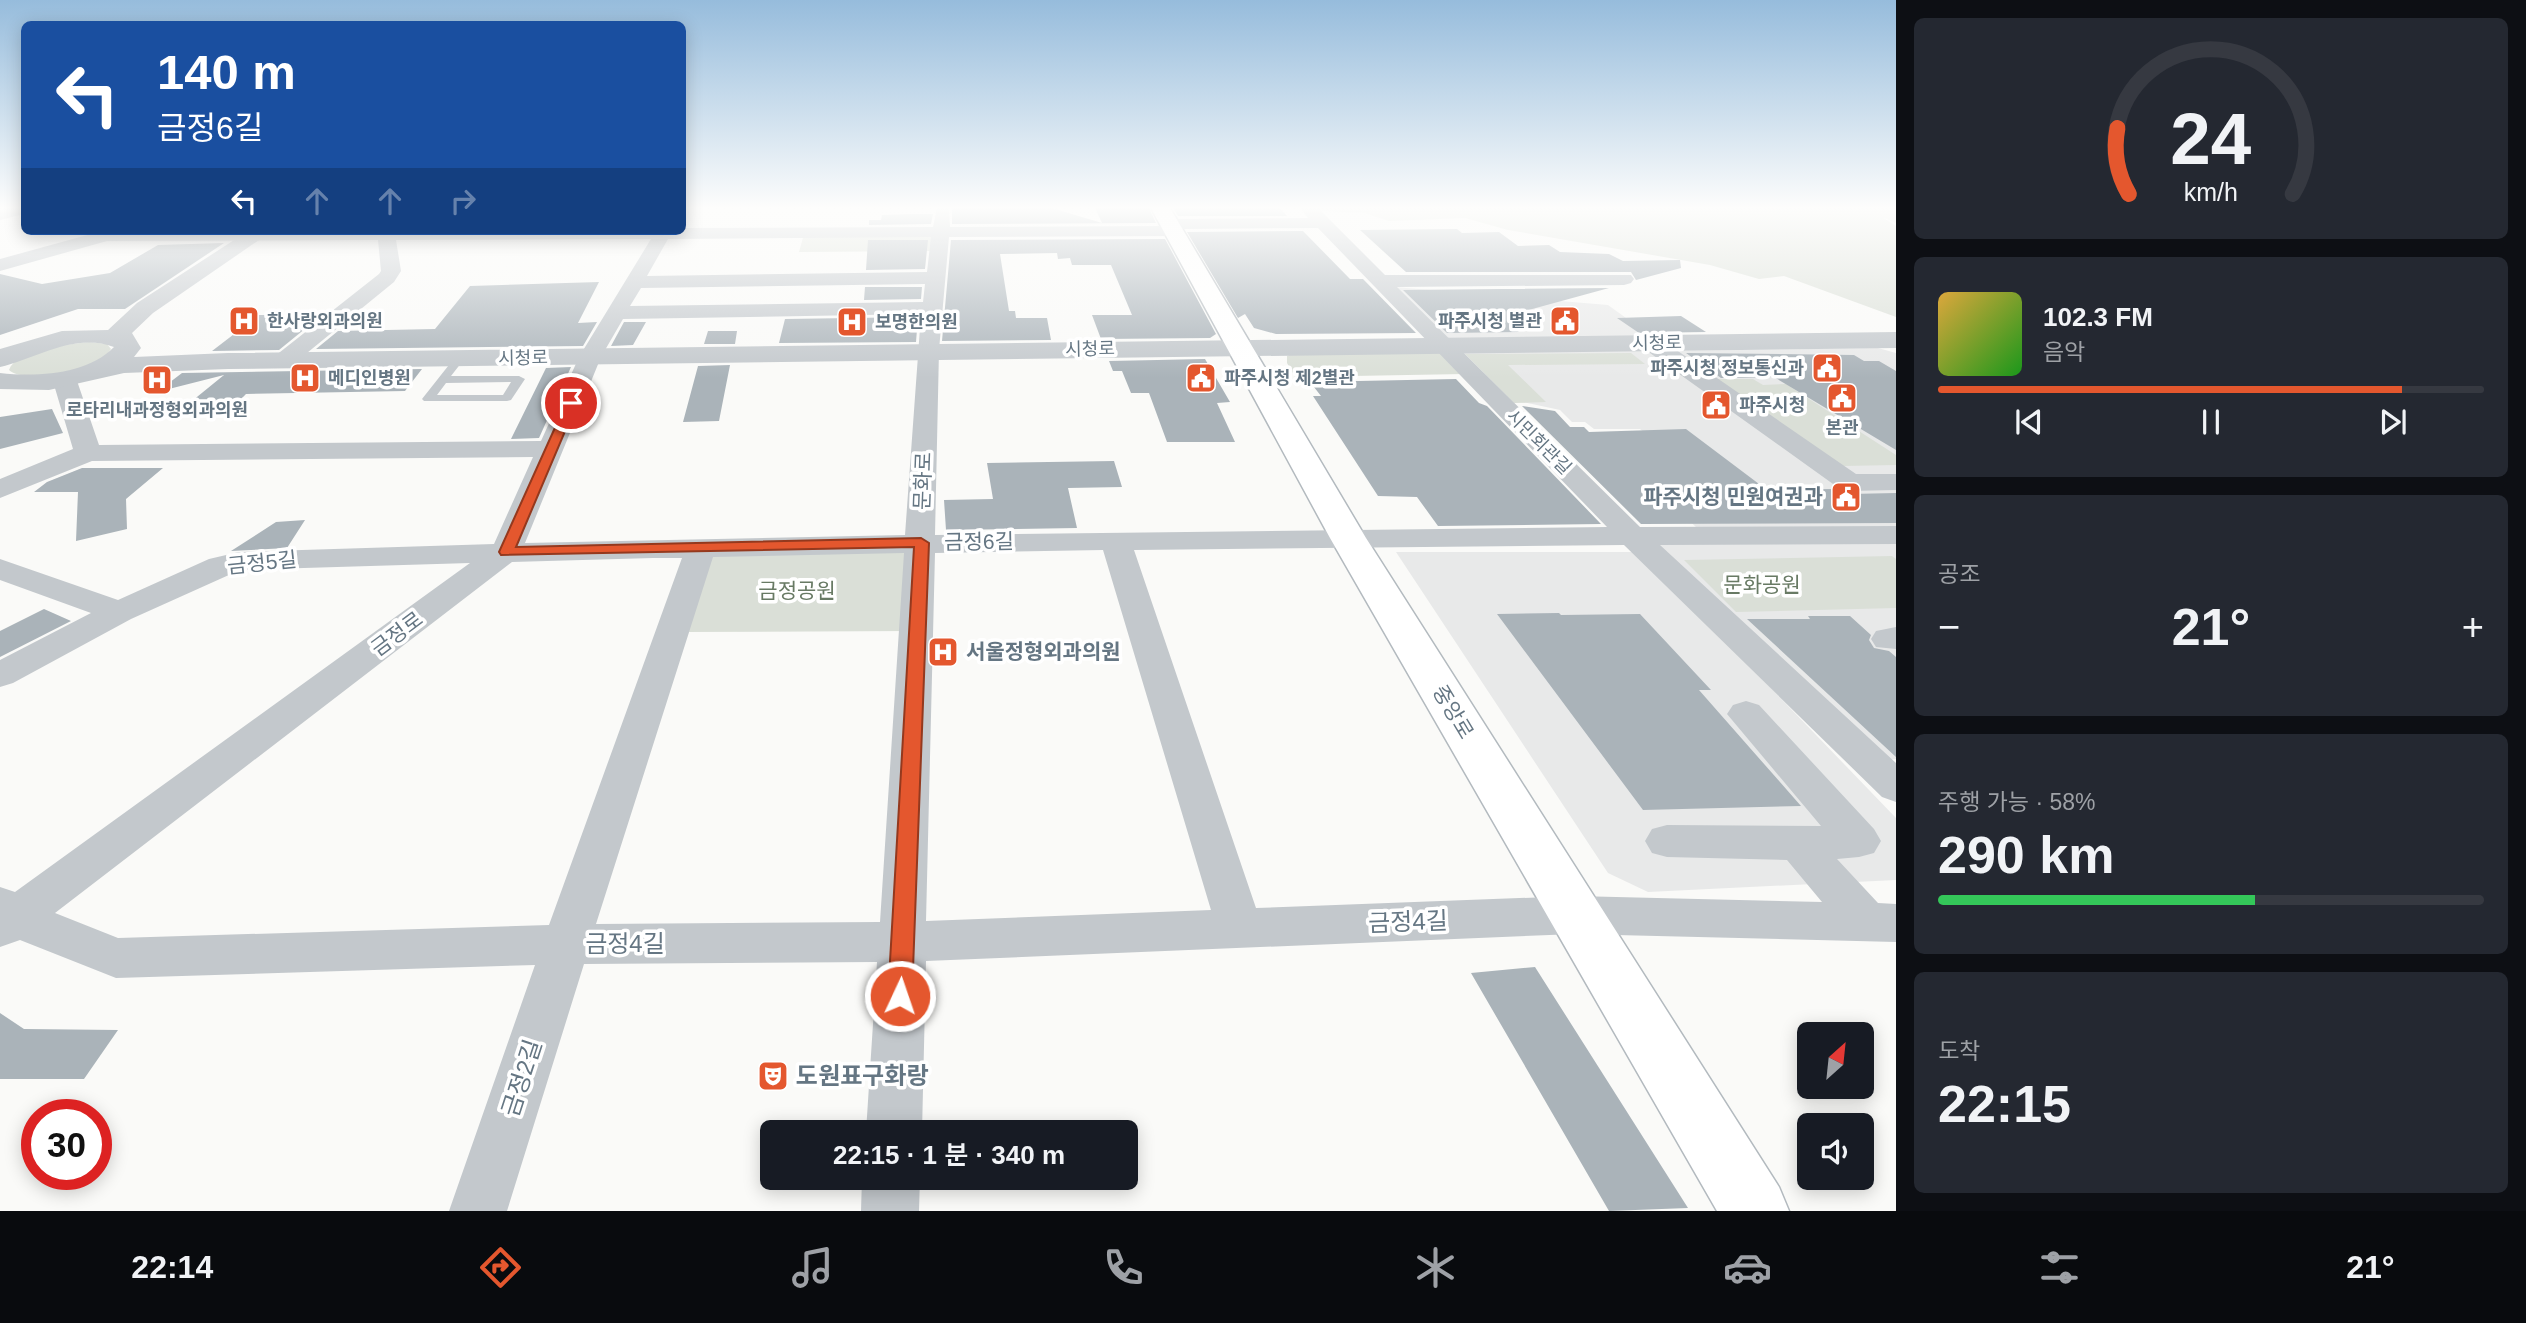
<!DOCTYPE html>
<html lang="ko">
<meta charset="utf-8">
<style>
:root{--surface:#171b24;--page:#242831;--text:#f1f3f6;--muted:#9ea1a6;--line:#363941;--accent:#e4572e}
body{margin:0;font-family:Arial,"Noto Sans KR",sans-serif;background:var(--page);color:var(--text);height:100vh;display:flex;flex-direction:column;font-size:26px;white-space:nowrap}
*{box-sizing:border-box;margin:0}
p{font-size:23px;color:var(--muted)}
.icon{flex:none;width:38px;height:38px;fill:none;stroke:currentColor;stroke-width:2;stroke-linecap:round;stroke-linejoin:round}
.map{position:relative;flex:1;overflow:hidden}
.side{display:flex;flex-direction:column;gap:18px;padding:18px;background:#0d0f14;width:630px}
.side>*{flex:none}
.banner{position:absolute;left:21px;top:21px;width:665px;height:214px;border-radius:10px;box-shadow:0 4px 18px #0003;background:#1a4fa0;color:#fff;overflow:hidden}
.needle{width:46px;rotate:27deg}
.controls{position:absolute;left:1797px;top:1022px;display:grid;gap:14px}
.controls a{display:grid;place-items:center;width:77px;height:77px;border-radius:10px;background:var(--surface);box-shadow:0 4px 18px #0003;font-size:35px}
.speed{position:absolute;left:21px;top:1099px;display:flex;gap:14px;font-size:35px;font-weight:700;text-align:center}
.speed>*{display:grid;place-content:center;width:91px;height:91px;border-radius:50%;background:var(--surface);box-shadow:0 4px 18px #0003;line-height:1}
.speed .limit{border:10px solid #d22;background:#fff;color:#111}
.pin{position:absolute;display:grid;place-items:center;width:60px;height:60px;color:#fff;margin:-30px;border:4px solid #fff;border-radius:50%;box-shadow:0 2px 7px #0007}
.me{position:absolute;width:77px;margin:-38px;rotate:3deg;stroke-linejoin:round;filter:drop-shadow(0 0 5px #0008)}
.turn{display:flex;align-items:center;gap:24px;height:147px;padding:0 21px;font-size:32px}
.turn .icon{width:91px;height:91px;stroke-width:2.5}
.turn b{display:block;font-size:49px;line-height:60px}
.lanes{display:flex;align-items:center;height:66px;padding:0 21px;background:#0003;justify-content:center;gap:35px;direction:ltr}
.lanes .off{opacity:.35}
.big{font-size:52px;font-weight:600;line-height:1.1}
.side .widget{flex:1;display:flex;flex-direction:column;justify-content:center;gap:10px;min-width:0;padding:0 24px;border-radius:10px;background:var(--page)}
.side .dial{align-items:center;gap:0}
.dial svg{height:182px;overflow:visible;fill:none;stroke:var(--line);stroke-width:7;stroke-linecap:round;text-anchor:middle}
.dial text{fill:var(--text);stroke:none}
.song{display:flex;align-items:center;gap:21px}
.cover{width:84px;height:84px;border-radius:10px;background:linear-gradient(135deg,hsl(40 70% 55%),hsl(120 70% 35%))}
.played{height:7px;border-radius:4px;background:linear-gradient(90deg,var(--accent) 85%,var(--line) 85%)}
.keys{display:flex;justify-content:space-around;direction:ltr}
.heat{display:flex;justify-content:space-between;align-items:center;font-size:38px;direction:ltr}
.charge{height:10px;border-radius:5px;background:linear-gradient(90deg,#34c759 58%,var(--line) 0)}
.trip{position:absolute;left:760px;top:1120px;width:378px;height:70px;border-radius:10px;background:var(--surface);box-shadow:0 4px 18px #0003;font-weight:600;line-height:70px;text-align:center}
.tabs{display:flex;height:112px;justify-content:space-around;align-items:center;background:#090b0e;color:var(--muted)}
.tabs .icon{width:49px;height:49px}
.tabs .current{color:var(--accent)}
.tabs b{font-size:32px;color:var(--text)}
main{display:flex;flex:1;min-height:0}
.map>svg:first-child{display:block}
</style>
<main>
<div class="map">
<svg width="1896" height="1211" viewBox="0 0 1896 1211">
<rect width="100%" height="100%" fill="#fafaf8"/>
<!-- built -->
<path fill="#e8e9e9" d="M1395 287 1608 305 1672 351 1878 348 1896 353V759L1880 760 1657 544 1713 543 1614 450 1664 449 1640 429H1594L1585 422H1572L1560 410 1513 400Z
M1396 552H1640L1896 818V880L1648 892 1608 873Z"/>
<!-- green -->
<path fill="#dadfd7" d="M1316 208H1896V223L1882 217 1896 226V317L1784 276 1759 279 1710 265 1508 230 1465 218 1389 221 1365 213 1319 211Z
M933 233 934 251 799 252 804 234Z
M89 342 107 344 111 349C108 353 104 358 100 361 82 370 24 384 9 370 15 350 70 344 89 342Z
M1294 353H1444L1464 374 1295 377 1287 363V356Z
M1631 353 1645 364 1508 365 1546 402 1514 403 1465 354Z
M1709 379H1753L1763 385 1786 384 1896 455V465L1843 466Z
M912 550 910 631 682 632 707 551Z
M1892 556 1896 559V608L1736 612 1684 560Z"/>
<!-- building -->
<path fill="#aab3b9" d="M952 208H1052L1102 223 1095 208H1149L1156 223 952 224Z
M1173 208H1280L1287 216H1178Z
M910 214H933L931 224 869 225V220H881L882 215Z
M1457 229 1462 233 1499 232 1518 246 1549 245 1560 252 1609 254 1623 261 1680 260 1681 268 1636 280 1631 272H1406L1360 230Z
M1303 231 1350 279H1363L1416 333 1276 334 1254 328 1245 314 1238 318 1187 232Z
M1165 239 1216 334 1210 338 1101 339 1092 315H1132L1111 265H1072L1070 258 1058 259 1057 253 1000 254 1009 311H1015L1016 318H1047L1051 340 942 341 951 240Z
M868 240H928L925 269 866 270Z
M224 243 125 309H78L0 335V274L42 284 110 273 158 245Z
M599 282 578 323 597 322 583 346 316 349 338 331 435 329 470 286Z
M865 287H922L921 299 864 300Z
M1609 288 1514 314 1515 329 1519 332 1447 333 1403 290Z
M259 315H322L279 350 212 351Z
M1681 316 1706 332 1639 333 1617 318Z
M918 317 916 342 779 343 785 319Z
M624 322H646L633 345 611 346Z
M708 331H737L735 344H704Z
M1686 353 1854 355 1864 361H1879L1896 371V450L1774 377 1721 378Z
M1205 359 1230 402 1217 403 1235 442H1167L1149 393H1131L1122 371H1113L1109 361Z
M730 365 719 421 683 422 698 366Z
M571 367 539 438 511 439 546 368Z
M422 369 405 391 246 394 239 401H192L224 375 157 392 182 373Z
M1456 379 1479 403 1487 406 1601 524 1438 526 1417 497 1378 496 1313 396H1321L1310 382Z
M1522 406 1555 411 1570 427H1584L1589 432 1686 429 1767 490 1835 489 1850 494 1896 493V523L1641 524Z
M52 409 63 433 0 449V417Z
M1114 461 1122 487 1068 488 1077 528 946 530 944 500 993 499 987 463Z
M82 468H163L126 499 127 529 76 541 78 492H34L47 482Z
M305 520 287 548 231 551 276 522Z
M44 609 71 621 0 657V631Z
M1559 613 1561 615 1640 614 1711 690H1699L1801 806 1643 810 1497 614Z
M1808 616H1850L1871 635 1869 640 1874 648 1889 651 1896 657V757L1747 619H1810Z
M1535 967 1688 1208 1609 1211 1471 973Z
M0 1013 24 1029 118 1030 84 1079H0Z"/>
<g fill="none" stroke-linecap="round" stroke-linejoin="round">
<!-- secondary casing -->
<g stroke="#b3babf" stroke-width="3">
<path id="secondary" d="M1151 208H1170L1366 538 1779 1187 1789 1211H1717L1330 538Z"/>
</g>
<!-- service -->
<path fill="#c3c8cc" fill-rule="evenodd" d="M460 355 465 358 451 376H519L525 379 511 400 507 401H424L422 399 456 356ZM511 382 503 395H437L446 383Z"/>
<!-- minor -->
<path fill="#c3c8cc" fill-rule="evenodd" d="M7 208H24V214L0 220V210Z
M937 208H949L950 227 1163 226 1164 220 1170 219 1308 218 1300 208H1318L1385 275H1631L1634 279 1631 283 1624 285 1397 287 1640 527 1896 526V544L1660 545 1896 763V802L1882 797 1624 545 1134 550 1256 908 1575 896 1822 902 1787 860 1667 857 1652 853 1645 841 1652 829 1667 825 1821 826 1727 714 1733 705 1746 701 1759 705 1874 829 1881 841 1874 853 1859 857 1837 859 1878 903 1896 904V942L1575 934 926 961 922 1132H866L877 962 584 964 507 1211H449L535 965 116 978 20 940 0 947V887L15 892 470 563 240 570 131 619 13 683 0 687V660L91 613 0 580V559L118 600 209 559 239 552 494 544 533 457 92 461 0 498V479L73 449 52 378 56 373H72L76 378 99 445 541 441 579 357 651 239 396 240 401 271 394 282 291 366H275L272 361 275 356 379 274 381 271 378 240 107 241 0 271V259L102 231H682V228L933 227ZM1318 228 1607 527 935 535 939 350 949 237 1175 236 1181 235 1182 229ZM931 237 927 272 647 276 668 239ZM925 284 923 302 630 306 641 288ZM921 314 905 535 525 543 601 357 623 319ZM1103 550 1211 910 926 921 935 553ZM904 553 880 922 596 924 713 557ZM653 558H682L549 925 118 938 55 913 512 562Z
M1651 336 1659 338 1856 474H1896V490L1850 491 1840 489 1643 348 1640 343 1643 338Z
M1896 627V649L1876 647 1871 639 1876 631Z
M862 1178H920L919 1211H861Z"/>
<!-- tertiary -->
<path fill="#c3c8cc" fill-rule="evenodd" d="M248 231H272L153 313 132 333 141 348 134 357 228 353 1896 332V348L228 369 124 373 49 390 0 389V373C36 377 87 375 114 347 75 332 37 358 0 367V349L62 331 108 330 137 303Z"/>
<!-- secondary -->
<use href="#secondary" fill="#fff" fill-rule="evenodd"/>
</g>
<!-- sky -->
<linearGradient id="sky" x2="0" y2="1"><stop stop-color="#96bcdc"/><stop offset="0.55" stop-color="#fdfdfc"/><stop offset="1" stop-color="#fdfdfc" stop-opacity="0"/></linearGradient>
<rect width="1896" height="378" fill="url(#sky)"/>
<!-- route -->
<path fill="#e4572e" stroke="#94391e" stroke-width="2" d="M567 401 577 403 516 547 921 538 929 543 912 996 909 1003 900 1007 892 1003 888 996 914 547 501 555 499 552Z"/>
<!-- icons -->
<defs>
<g id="hospital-square" transform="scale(1.575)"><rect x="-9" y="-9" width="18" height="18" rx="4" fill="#e4572e" stroke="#fff"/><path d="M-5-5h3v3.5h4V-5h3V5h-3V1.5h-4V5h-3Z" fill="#fff"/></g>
<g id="civic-square" transform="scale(1.575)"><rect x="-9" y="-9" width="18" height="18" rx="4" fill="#e4572e" stroke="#fff"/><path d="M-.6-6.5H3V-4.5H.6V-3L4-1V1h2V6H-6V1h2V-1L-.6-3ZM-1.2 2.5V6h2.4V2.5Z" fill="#fff"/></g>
<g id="theatre-square" transform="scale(1.575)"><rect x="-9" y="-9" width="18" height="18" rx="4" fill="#e4572e" stroke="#fff"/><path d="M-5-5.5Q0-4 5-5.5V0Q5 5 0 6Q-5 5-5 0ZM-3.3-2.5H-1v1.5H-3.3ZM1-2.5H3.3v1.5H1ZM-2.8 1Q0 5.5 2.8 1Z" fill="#fff"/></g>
</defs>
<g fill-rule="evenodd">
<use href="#hospital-square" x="244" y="321"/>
<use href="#civic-square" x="1565" y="321"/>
<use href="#hospital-square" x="852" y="322"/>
<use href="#civic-square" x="1827" y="368"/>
<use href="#hospital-square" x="305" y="378"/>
<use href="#civic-square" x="1201" y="378"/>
<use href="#hospital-square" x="157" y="380"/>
<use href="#civic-square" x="1842" y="398"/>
<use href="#civic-square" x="1716" y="405"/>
<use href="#civic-square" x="1846" y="497"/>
<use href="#hospital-square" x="943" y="652"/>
<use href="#theatre-square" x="773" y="1076"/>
</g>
<g text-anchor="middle" stroke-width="7" stroke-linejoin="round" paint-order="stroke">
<!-- far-poi labels -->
<g font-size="18" font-weight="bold" fill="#657683" stroke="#fff" text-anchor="start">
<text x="267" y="327">한사랑외과의원</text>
<text x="1542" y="327" text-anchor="end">파주시청 별관</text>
<text x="875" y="328">보명한의원</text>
<text x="1804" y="374" text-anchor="end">파주시청 정보통신과</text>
<text x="328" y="384">메디인병원</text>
<text x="1224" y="384">파주시청 제2별관</text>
<text x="1739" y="411">파주시청</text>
<text x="157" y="416" text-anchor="middle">로타리내과정형외과의원</text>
<text x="1842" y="434" text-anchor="middle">본관</text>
</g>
<!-- far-street labels -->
<g font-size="18" fill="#657683" stroke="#fff">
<text transform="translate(1657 343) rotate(-1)" y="6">시청로</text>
<text transform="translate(1090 349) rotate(-1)" y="6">시청로</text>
<text transform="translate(523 358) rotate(-1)" y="6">시청로</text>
<text transform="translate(1539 442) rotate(45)" y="6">시민회관길</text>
</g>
<!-- street labels -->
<g font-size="21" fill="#657683" stroke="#fff">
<text transform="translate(923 481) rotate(-88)" y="7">문화로</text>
<text transform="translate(979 542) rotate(-1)" y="7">금정6길</text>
<text transform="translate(262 563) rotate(-6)" y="7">금정5길</text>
<text transform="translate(397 634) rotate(-37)" y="7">금정로</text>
<text transform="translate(1453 712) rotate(59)" y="7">중앙로</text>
</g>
<!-- poi labels -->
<g font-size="21" font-weight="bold" fill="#657683" stroke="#fff" text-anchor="end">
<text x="1823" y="504">파주시청 민원여권과</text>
<text x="966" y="659" text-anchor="start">서울정형외과의원</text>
</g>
<!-- park labels -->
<g font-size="21" fill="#687a64" stroke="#fff">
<text x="1762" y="592">문화공원</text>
<text x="797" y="598">금정공원</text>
</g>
<!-- near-street labels -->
<g font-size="24" fill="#657683" stroke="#fff">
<text transform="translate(1408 922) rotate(-2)" y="8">금정4길</text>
<text x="625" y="952">금정4길</text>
<text transform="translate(522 1078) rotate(-72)" y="8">금정2길</text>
</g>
<!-- near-poi labels -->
<g font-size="24" font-weight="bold" fill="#657683" stroke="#fff" text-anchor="start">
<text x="796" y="1084">도원표구화랑</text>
</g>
</g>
</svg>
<div class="controls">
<a><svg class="needle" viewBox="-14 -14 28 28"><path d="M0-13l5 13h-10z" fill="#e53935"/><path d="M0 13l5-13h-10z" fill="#9ea1a6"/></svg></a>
<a><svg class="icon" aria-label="sound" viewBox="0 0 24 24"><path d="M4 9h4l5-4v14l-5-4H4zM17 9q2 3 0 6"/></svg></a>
</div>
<div class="speed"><div class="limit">30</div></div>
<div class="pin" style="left:571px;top:403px;background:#d93025"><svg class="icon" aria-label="arrive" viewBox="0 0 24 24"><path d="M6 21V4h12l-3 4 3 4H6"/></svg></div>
<svg class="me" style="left:900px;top:996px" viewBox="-20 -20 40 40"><circle r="17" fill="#e4572e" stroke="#fff" stroke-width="3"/><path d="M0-11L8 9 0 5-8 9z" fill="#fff"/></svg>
<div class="trip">22:15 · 1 분 · 340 m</div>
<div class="banner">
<div class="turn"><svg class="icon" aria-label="left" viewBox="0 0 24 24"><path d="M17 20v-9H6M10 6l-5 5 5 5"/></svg><div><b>140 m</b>금정6길</div></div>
<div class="lanes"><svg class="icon" aria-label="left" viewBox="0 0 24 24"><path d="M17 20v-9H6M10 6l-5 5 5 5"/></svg><svg class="icon off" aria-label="ahead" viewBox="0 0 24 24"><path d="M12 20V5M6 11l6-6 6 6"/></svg><svg class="icon off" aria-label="ahead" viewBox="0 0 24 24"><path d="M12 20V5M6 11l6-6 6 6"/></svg><svg class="icon off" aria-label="right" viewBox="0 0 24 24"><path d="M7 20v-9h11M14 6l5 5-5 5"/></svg></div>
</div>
</div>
<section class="side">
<div class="widget dial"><svg viewBox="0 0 100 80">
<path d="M14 69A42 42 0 1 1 86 69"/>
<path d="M14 69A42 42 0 0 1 9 40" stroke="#e4572e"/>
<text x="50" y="56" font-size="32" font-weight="700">24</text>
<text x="50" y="72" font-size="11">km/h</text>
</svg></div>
<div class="widget">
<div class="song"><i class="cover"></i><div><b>102.3 FM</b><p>음악</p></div></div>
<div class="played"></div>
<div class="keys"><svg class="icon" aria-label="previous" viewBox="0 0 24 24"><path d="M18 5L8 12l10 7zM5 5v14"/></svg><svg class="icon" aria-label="pause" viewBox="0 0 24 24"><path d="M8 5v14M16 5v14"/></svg><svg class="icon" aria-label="next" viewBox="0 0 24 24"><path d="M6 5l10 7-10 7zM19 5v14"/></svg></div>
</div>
<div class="widget"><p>공조</p>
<div class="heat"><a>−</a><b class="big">21°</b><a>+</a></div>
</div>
<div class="widget"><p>주행 가능 · 58%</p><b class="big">290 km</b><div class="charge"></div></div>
<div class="widget"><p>도착</p><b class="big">22:15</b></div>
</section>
</main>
<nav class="tabs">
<b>22:14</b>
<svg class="icon current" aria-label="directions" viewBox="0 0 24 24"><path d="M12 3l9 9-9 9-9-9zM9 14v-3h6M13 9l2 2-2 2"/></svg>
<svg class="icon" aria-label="music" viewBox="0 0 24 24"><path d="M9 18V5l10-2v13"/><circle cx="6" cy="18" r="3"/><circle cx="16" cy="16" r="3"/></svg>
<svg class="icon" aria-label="phone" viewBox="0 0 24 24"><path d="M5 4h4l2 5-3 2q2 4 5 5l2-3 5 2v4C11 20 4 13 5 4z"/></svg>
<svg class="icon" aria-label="climate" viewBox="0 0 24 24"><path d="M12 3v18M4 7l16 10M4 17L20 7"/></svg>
<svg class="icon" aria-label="car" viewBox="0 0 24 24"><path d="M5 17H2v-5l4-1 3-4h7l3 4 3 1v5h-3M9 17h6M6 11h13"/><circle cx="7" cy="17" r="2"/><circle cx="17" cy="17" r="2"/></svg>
<svg class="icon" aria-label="filters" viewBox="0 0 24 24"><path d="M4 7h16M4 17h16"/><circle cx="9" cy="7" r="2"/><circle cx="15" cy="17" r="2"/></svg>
<b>21°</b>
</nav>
